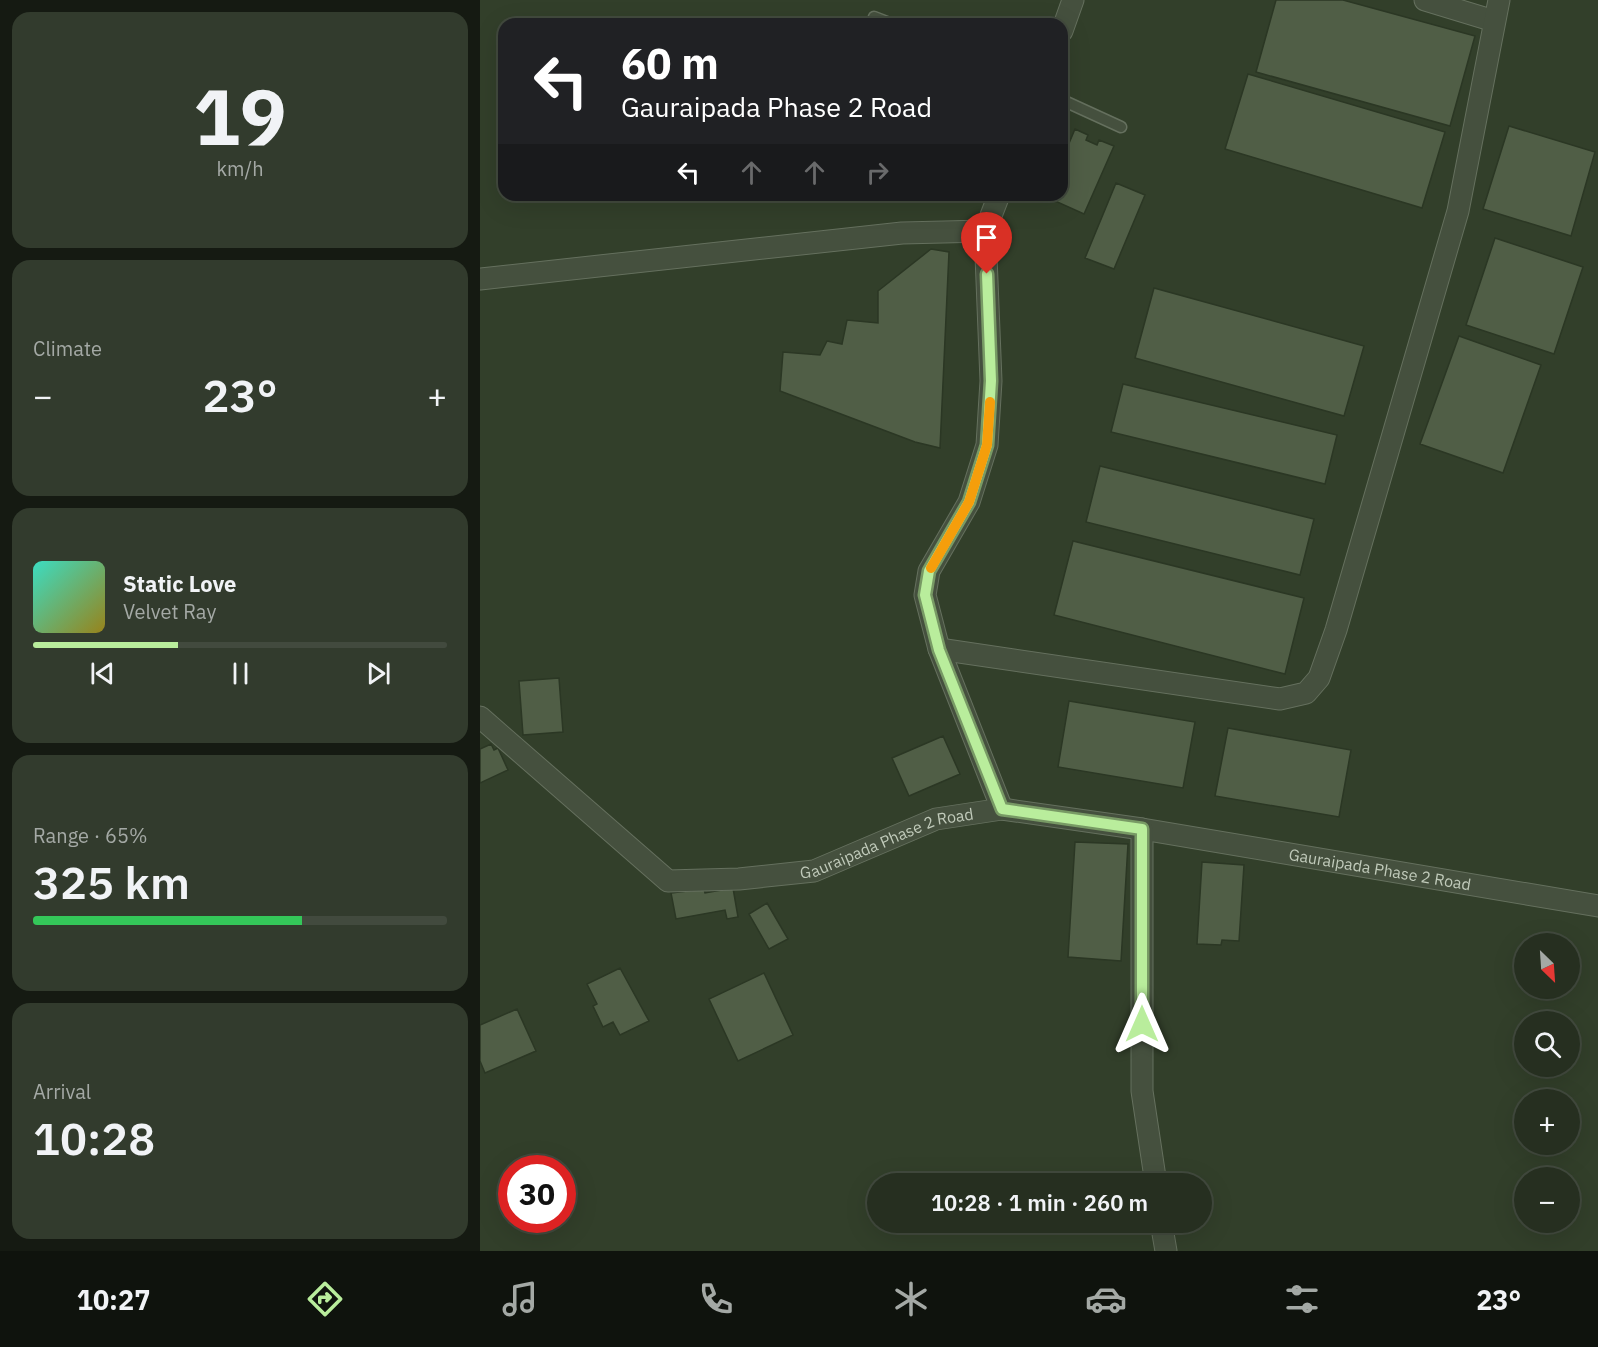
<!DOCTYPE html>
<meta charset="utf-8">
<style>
:root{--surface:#262f20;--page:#323b2d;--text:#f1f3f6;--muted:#a4a9a5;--line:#424a3e;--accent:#b9ed9c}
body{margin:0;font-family:"IBM Plex Sans",sans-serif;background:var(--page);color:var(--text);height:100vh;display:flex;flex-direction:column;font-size:22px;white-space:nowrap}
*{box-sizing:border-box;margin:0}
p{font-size:20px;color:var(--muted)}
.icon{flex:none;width:33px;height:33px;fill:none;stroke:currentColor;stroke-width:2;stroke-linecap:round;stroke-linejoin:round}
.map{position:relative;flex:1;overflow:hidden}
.details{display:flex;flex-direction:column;gap:12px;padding:12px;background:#151a12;width:480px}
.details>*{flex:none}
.guide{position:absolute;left:18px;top:18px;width:570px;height:183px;border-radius:18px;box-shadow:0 6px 24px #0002,0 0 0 2px var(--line);background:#202124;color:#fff;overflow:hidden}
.needle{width:39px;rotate:155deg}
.controls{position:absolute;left:1034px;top:933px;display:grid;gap:12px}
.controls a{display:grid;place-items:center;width:66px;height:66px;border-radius:50%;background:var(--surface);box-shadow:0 6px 24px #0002,0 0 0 2px var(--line);font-size:30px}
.speed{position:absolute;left:18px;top:1155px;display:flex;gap:12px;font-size:30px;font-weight:700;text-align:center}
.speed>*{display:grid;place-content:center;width:78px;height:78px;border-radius:50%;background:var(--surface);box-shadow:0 6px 24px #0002,0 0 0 2px var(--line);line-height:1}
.speed .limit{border:9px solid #d22;background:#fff;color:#111}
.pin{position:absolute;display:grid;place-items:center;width:51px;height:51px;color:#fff;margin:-62px -26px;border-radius:50% 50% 50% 0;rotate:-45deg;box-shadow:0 0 6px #0007}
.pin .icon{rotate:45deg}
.me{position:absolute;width:66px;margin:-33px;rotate:0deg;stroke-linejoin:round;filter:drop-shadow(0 0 4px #0008)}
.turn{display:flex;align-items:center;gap:21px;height:126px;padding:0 24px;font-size:27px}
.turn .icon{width:78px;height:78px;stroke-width:2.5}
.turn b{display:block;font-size:42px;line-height:51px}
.lanes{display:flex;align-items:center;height:57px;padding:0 24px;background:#0003;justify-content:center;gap:30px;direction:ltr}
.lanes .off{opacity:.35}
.big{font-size:45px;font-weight:600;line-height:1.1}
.details .widget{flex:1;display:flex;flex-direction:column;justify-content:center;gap:9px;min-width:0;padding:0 21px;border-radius:18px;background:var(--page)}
.details .dial{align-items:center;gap:0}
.dial b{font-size:78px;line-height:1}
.song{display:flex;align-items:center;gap:18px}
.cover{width:72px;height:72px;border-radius:9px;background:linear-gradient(135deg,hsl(170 70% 55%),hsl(50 70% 35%))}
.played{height:6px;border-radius:3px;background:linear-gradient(90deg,var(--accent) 35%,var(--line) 35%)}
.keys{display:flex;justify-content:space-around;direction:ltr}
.heat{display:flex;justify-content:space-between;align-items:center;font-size:33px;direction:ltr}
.charge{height:9px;border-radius:4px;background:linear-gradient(90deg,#34c759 65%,var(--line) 0)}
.trip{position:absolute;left:387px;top:1173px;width:345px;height:60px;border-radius:30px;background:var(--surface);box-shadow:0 6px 24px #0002,0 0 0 2px var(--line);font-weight:600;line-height:60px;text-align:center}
.tab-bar{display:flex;height:96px;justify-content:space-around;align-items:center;background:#0f130d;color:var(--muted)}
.tab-bar .icon{width:42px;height:42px}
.tab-bar .active{color:var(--accent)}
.tab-bar b{font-size:27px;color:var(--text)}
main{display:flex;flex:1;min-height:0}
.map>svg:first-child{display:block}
</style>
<main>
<section class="details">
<div class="widget dial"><b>19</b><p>km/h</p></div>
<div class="widget"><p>Climate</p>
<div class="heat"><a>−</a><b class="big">23°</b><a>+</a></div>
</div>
<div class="widget">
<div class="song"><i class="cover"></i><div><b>Static Love</b><p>Velvet Ray</p></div></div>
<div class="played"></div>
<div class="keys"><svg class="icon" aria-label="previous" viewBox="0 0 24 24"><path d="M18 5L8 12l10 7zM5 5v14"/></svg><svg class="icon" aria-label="pause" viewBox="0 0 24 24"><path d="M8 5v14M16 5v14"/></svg><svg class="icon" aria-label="next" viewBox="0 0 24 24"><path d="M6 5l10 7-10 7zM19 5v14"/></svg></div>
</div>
<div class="widget"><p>Range · 65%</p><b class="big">325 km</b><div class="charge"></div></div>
<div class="widget"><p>Arrival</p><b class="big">10:28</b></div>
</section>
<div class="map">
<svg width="1118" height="1251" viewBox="0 0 1118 1251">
<rect width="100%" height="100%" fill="#323f2a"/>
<!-- building -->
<path fill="#505e46" stroke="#2b3724" stroke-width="1.5" d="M796 0H863L995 36 970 126 776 72Z
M768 74 965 132 942 208 745 149Z
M1029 126 1115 152 1091 236 1003 209Z
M595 129 608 135 606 140 617 145 619 140 634 146 604 214 575 201 578 195H582V160Z
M636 183 665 195 634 269 605 258Z
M1015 238 1103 267 1074 354 986 325Z
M451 249 469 252 460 448 435 442 300 391 303 352 340 355 347 341 362 344 367 320 398 323V291Z
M674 288 884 346 864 416 655 358Z
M979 336 1061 365 1023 473 940 444Z
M643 384 857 435 845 484 631 432Z
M620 466 834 519 820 575 606 522Z
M593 541 824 598 805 674 574 615Z
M79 678 83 732 43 735 39 681Z
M589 701 715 722 703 788 578 767Z
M748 728 871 750 859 817 735 796Z
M463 736 480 774 429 796 412 758Z
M11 744 14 750 18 748 28 770 0 783V749Z
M595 842 648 844 641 961 588 957Z
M722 862 764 865 759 941 742 940 741 945 717 944Z
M253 888 258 917 247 919 245 910 196 919 191 893 224 889 225 893Z
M287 903 308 939 289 949 269 914Z
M140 968 169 1021 140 1035 133 1022 123 1027 113 1006 117 1004 107 984Z
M284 973 313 1035 258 1061 229 999Z
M37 1009 56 1051 5 1073 0 1061V1025Z"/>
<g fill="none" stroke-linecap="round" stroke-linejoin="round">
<!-- lane casing -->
<g stroke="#65705e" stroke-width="13">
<path id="lane" d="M394 17 412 24
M582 100 641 127"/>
</g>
<!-- street casing -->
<g stroke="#65705e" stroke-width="23">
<g id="street">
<path d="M945 0 1014 21"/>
<path d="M582 31 593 0"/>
<path d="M519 195 505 231 511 381 507 445 489 502 449 571 445 595 459 649 522 809"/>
<path d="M0 279 422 233 505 231"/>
<path d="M459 649 800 699 826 693 839 678 856 630 978 211 1019 0"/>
<path id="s1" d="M0 717 188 881 259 879 334 871 456 819 522 809 662 829 1118 906"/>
<path d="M662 829V1091L676 1184"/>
<path d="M681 1222 686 1251"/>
</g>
</g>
<!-- lane -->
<use href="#lane" stroke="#45503e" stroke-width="10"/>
<!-- street -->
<use href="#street" stroke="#45503e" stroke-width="21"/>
</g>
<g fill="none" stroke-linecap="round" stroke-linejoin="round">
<!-- route casing -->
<g stroke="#789a65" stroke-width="15">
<path id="route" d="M507 274 511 381 507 445 489 502 449 571 445 595 459 650 522 809 662 829V1024"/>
</g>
<!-- route -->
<use href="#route" stroke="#b9ed9c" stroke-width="10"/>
<!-- slow -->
<path stroke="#f59e0b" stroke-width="10" d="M451 568 489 502 507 445 510 402"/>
</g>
<g text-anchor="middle" stroke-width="6" stroke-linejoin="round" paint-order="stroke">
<!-- street labels -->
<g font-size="16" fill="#c0caba" stroke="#293522">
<text dy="6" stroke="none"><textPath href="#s1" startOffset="474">Gauraipada Phase 2 Road</textPath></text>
<text dy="6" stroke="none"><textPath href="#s1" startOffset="978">Gauraipada Phase 2 Road</textPath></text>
</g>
</g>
</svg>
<div class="controls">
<a><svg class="needle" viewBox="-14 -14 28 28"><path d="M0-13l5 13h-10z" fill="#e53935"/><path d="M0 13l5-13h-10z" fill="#a4a9a5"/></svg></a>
<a><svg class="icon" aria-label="search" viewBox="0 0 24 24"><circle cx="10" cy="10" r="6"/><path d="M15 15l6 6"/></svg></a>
<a>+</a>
<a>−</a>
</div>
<div class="speed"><div class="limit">30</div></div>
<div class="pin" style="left:507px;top:274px;background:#d93025"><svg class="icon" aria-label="arrive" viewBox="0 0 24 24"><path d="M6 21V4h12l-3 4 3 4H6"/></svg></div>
<svg class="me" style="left:662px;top:1024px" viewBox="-20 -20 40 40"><path d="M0-17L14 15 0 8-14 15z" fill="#b9ed9c" stroke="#fff" stroke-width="4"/></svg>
<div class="trip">10:28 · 1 min · 260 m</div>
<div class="guide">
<div class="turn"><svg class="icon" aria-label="left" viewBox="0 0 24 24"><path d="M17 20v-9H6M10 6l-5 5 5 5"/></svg><div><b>60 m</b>Gauraipada Phase 2 Road</div></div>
<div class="lanes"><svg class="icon" aria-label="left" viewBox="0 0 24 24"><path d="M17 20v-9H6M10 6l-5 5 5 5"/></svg><svg class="icon off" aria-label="ahead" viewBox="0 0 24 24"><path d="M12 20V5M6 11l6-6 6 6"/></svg><svg class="icon off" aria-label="ahead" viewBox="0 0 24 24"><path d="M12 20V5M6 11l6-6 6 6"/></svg><svg class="icon off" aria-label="right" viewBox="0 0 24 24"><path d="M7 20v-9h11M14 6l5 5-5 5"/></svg></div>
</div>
</div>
</main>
<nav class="tab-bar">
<b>10:27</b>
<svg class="icon active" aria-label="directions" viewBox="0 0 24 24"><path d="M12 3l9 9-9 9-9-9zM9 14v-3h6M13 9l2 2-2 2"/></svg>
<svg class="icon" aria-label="music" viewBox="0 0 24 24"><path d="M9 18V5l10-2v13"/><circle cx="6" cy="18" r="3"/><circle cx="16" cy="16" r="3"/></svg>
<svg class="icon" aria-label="phone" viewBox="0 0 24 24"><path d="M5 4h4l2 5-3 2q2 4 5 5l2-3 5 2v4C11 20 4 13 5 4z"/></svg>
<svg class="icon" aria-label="climate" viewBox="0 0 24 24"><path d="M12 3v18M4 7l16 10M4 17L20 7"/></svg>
<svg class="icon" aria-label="car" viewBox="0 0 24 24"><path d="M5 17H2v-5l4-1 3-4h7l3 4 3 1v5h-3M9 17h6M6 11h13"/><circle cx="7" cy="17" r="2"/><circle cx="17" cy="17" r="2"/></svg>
<svg class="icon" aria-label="filters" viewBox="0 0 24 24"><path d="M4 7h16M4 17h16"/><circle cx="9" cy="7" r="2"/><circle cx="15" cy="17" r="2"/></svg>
<b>23°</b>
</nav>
